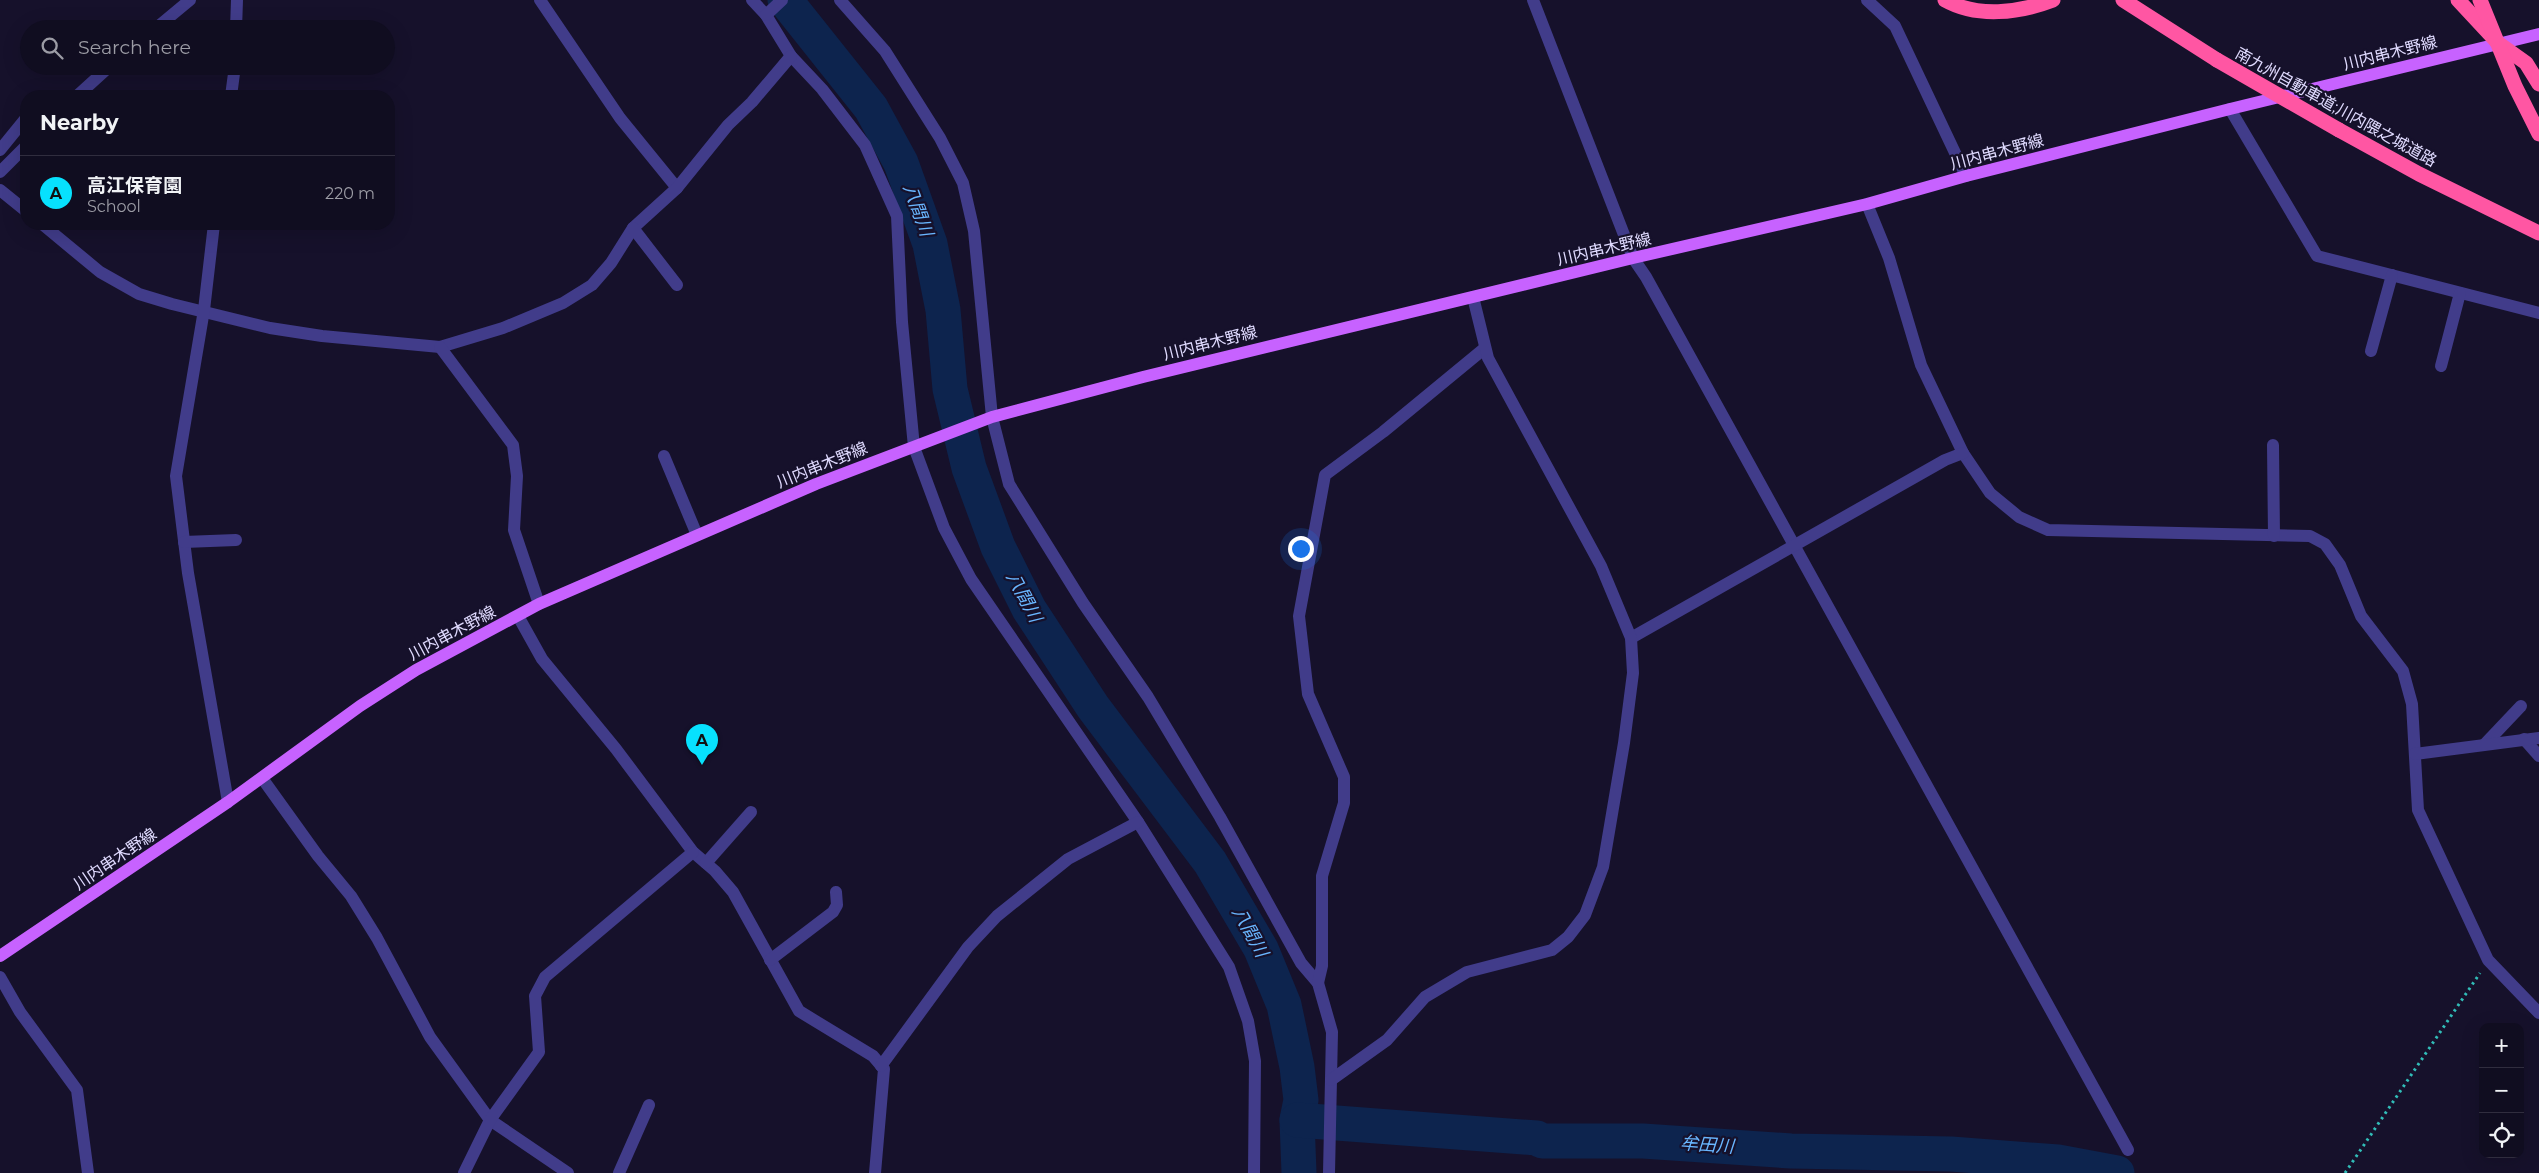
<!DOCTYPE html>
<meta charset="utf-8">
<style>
:root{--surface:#100d20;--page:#1e1b2d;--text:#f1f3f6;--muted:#9c9ca5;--line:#302d3e;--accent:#07e1fe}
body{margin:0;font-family:Montserrat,"Noto Sans JP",sans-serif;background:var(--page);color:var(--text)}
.controls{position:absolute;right:15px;bottom:15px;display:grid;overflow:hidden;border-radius:10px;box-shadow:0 5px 20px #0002}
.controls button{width:45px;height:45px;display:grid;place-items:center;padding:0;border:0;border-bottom:1px solid var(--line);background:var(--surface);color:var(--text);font:25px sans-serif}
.you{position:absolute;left:1300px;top:548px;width:18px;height:18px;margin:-12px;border:4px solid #fff;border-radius:50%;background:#1a73e8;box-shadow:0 0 0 8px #1a73e833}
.badge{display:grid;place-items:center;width:32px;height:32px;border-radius:50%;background:var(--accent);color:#111;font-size:16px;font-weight:700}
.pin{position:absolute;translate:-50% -41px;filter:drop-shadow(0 1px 2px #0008)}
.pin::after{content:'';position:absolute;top:26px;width:18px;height:15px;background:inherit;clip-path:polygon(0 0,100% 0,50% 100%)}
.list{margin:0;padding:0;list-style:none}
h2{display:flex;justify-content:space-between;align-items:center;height:65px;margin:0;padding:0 20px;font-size:21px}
h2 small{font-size:16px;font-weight:400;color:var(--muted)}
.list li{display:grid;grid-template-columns:32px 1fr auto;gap:15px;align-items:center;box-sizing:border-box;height:75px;padding:0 20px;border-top:1px solid var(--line)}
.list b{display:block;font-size:19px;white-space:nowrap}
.list p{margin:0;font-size:16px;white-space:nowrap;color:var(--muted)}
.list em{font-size:16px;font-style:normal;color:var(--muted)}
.icon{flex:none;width:28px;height:28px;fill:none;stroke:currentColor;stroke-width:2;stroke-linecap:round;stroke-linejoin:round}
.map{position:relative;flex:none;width:2539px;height:1173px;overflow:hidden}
.search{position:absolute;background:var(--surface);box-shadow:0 5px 20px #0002;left:20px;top:20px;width:375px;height:55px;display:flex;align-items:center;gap:12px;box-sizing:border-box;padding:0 18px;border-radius:28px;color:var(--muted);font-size:19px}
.panel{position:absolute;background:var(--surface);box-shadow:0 5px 20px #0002;left:20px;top:90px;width:375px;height:140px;border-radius:20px}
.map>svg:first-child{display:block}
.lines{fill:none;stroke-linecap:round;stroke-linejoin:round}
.river{stroke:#0d244e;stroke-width:35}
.path{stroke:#31bdb8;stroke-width:3;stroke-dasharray:2.5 4;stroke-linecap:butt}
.minor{stroke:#413c8a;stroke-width:12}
.primary{stroke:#c762ff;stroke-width:12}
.motorway{stroke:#ff56a3;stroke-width:15}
.motorway-bridge{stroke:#ff56a3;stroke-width:15}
.labels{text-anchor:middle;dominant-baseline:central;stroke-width:4.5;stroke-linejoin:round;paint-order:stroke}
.street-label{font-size:16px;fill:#e0dbff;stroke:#16112b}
.water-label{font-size:18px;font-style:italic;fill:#69b6ff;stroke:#16112b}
</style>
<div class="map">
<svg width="2539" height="1173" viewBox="0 0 2539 1173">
<rect width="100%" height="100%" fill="#16112b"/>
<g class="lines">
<g class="river">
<path d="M785,0L871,108L901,163L930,244L943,310L950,389L969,468L998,547L1029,609L1093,707L1210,862L1261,949L1284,1005L1297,1067L1301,1100L1297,1120L1299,1173"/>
<path d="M1297,1120L1537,1138L1542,1141H1643L1791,1151L1951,1154L2058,1162L2117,1173"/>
</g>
<path class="path" d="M2345,1173L2480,973"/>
<g class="minor">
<path d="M540,0L620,118L677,188"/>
<path d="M752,0L766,15L791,56L822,89L865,145L897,216L902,322L914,447L944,528L971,579L1138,822L1229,967L1248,1021L1255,1061L1254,1173"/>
<path d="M840,0L885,51L940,138L963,183L974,231L992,417L1009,484L1083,603L1148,697L1220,817L1301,963L1318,983L1332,1032L1329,1173"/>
<path d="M1533,0L1633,258L1646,277L2128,1150"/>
<path d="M1867,0L1895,26L1966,176"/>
<path d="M766,15L782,0"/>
<path d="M155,29L190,0"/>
<path d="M236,29L237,0"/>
<path d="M77,96L110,66"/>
<path d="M231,96L235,66"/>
<path d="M2230,109L2317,256L2539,313"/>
<path d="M0,150L26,118"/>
<path d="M0,172L26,146"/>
<path d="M0,190L26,211"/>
<path d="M1867,204L1889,258L1921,365L1963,453L1990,493L2019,517L2048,530L2310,536L2325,544L2340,565L2361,616L2403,671L2412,704L2418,810L2488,960L2539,1013"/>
<path d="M42,224L100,272L139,294L172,304L270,328L322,336L440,347L503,328L563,303L592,285L611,263L633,228L677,188L728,125L752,102L791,56"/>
<path d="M214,224L204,310L176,476L188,573L228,802"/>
<path d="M633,228L677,285"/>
<path d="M440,347L513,445L517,476L514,530L539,604"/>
<path d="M2371,351L2392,275"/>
<path d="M2441,366L2460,293"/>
<path d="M2273,445L2274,536"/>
<path d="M664,456L697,535"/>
<path d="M184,542L236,540"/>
<path d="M518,616L542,659L616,749L693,852L715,871L733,892L799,1011L873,1056L884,1069L875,1173"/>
<path d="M1631,638L1945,460L1963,453"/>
<path d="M2524,739L2539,756"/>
<path d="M2485,744L2521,706"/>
<path d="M2415,754L2539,738"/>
<path d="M262,778L318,856L351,896L377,938L430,1037L490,1120L568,1173"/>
<path d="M706,863L751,812"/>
<path d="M770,960L833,912L837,905L836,892"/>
<path d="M0,977L20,1012L77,1090L88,1173"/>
<path d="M1318,983L1322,966V876L1344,803V777L1308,694L1299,616L1325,475L1383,432L1485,348"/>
<path d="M881,1066L968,947L997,916L1068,859L1138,822"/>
<path d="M1331,1080L1387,1040L1425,997L1467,972L1552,950L1568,937L1585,915L1603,867L1624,743L1633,673L1631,638L1601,566L1488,358L1473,297"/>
<path d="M464,1173L490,1120L539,1052L535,996L545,977L693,852"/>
<path d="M619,1173L649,1105"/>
</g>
<path class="primary" d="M0,956L228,802L360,706L416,670L539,604L816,484L992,417L1143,377L1633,258L1867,204L1966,176L2230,109L2539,34"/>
<g class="motorway">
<path d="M1945,0C1977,18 2019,13 2053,0"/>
<path d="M2123,0L2217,60"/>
<path d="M2458,0L2498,43L2526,63L2539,84"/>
<path d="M2480,0L2515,86L2539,134"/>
<path d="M2339,130L2419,174L2539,233"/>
</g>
<path class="motorway-bridge" d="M2217,60L2339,130"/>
</g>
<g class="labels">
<g class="street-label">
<text transform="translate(2390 53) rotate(-14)">川内串木野線</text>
<text transform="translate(2336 107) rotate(29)">南九州自動車道;川内隈之城道路</text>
<text transform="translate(1997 152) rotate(-15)">川内串木野線</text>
<text transform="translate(1604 249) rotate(-13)">川内串木野線</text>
<text transform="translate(1210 343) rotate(-14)">川内串木野線</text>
<text transform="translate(822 465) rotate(-22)">川内串木野線</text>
<text transform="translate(452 633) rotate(-28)">川内串木野線</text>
<text transform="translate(115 859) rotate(-34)">川内串木野線</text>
</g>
<g class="water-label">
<text transform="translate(918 210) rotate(70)">八間川</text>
<text transform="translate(1024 597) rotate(62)">八間川</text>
<text transform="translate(1250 932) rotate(61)">八間川</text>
<text transform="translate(1707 1145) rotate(4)">牟田川</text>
</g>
</g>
</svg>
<div class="controls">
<button>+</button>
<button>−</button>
<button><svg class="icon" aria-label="locate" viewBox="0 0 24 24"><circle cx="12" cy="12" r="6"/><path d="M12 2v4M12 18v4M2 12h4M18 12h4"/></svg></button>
</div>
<div class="you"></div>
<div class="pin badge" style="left:702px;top:765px">A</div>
<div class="search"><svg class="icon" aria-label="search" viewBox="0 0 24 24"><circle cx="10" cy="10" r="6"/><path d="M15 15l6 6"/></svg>Search here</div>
<section class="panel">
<h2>Nearby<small></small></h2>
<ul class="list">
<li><span class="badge">A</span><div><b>高江保育園</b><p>School</p></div><em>220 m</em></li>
</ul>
</section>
</div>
